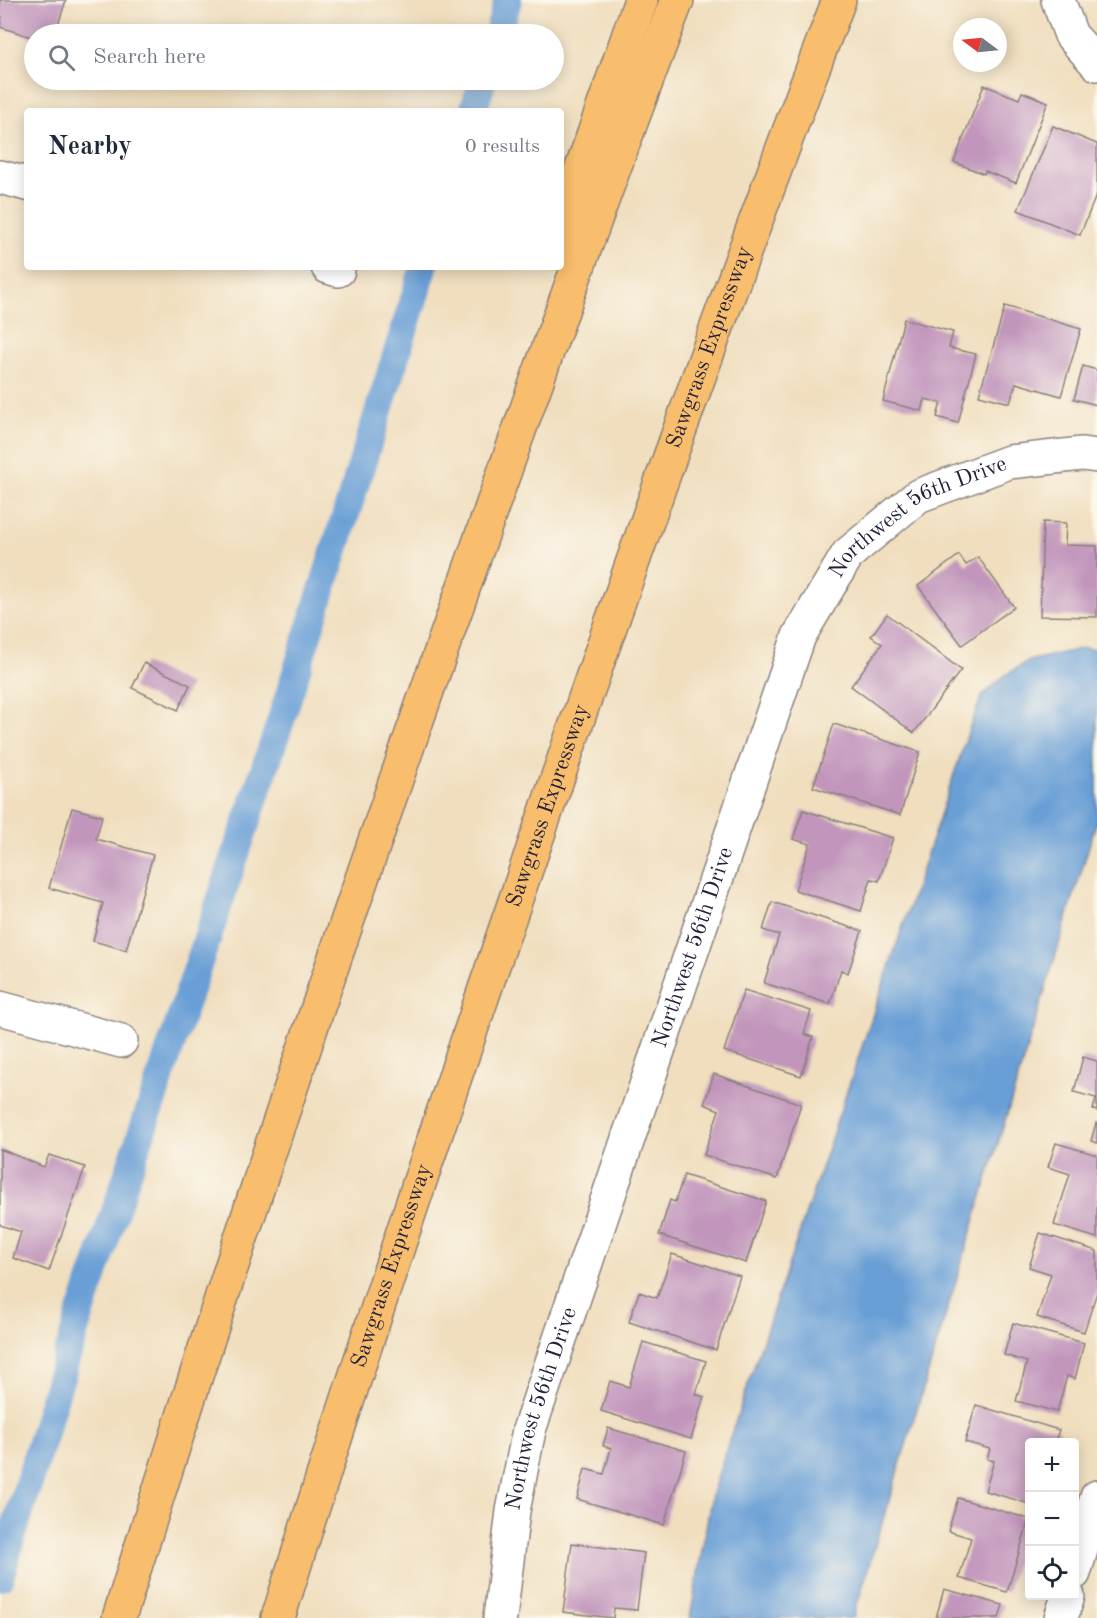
<!DOCTYPE html>
<meta charset="utf-8">
<style>
:root{--surface:#fff;--page:#f6f6f7;--text:#1f2937;--muted:#747a83;--line:#e0e1e3}
body{margin:0;font-family:"Old Standard TT",serif;background:var(--page);color:var(--text)}
.controls{position:absolute;right:18px;bottom:18px;display:grid;overflow:hidden;border-radius:6px;box-shadow:0 3px 15px #0003}
.controls button{width:54px;height:54px;display:grid;place-items:center;padding:0;border:0;border-bottom:2px solid var(--line);background:var(--surface);color:var(--text);font:30px sans-serif}
.compass{position:absolute;left:953px;top:18px;width:54px;height:54px;border-radius:50%;background:var(--surface);box-shadow:0 3px 15px #0003;rotate:286deg}
.list{margin:0;padding:0;list-style:none}
h2{display:flex;justify-content:space-between;align-items:center;height:78px;margin:0;padding:0 24px;font-size:26px}
h2 small{font-size:20px;font-weight:400;color:var(--muted)}
.icon{flex:none;width:33px;height:33px;fill:none;stroke:currentColor;stroke-width:2;stroke-linecap:round;stroke-linejoin:round}
.map{position:relative;flex:none;width:1097px;height:1618px;overflow:hidden}
.search{position:absolute;background:var(--surface);box-shadow:0 3px 15px #0003;left:24px;top:24px;width:540px;height:66px;display:flex;align-items:center;gap:15px;box-sizing:border-box;padding:0 21px;border-radius:33px;color:var(--muted);font-size:22px}
.panel{position:absolute;background:var(--surface);box-shadow:0 3px 15px #0003;left:24px;top:108px;width:540px;height:162px;border-radius:6px}
.map>svg:first-child{display:block}
.water{fill:#699fd6;stroke:#466088;stroke-width:1.5}
.lines{fill:none;stroke-linecap:round;stroke-linejoin:round}
.canal{stroke:#699fd6;stroke-width:28}
.building{fill:#c195bc}
.minor-casing{stroke:#89807c;stroke-width:36}
.highway-casing{stroke:#89807c;stroke-width:36}
.minor{stroke:#fff;stroke-width:33}
.highway{stroke:#f9be6d;stroke-width:33}
.labels{text-anchor:middle;dominant-baseline:central;stroke-width:5;stroke-linejoin:round;paint-order:stroke}
.street-label{font-size:22px;fill:#22223b;stroke:#fbf7ec}
</style>
<div class="map">
<svg width="1097" height="1618" viewBox="0 0 1097 1618">
<rect width="100%" height="100%" fill="#fbf7ec"/>
<filter id="ink" filterUnits="userSpaceOnUse"><feTurbulence type="fractalNoise" baseFrequency=".0167" numOctaves="2"/><feDisplacementMap in="SourceGraphic" scale="12" xChannelSelector="R" yChannelSelector="G"/><feConvolveMatrix kernelMatrix="1 2 1 2 8 2 1 2 1" color-interpolation-filters="sRGB"/></filter>
<filter id="wash" filterUnits="userSpaceOnUse"><feTurbulence type="fractalNoise" baseFrequency=".008" numOctaves="4" result="noise"/><feDisplacementMap in="SourceGraphic" scale="24" xChannelSelector="R" yChannelSelector="G"/><feGaussianBlur stdDeviation="1.35" result="paint"/><feColorMatrix in="noise" values="0 0 0 0 0 0 0 0 0 0 0 0 0 0 0 0 0 1.4 0 .05"/><feComposite in="paint" operator="in"/></filter>
<g filter="url(#wash)">
<rect width="100%" height="100%" fill="#f0debe"/>
<path class="water" d="M1084,648L1097,650V820L853,1618H690L712,1494L729,1441L971,724L982,696L1004,676L1028,661Z"/>
<g class="lines">
<g class="canal">
<path d="M498,34L508,0"/>
<path d="M473,111L483,80"/>
<path d="M0,1577L76,1327L280,723L424,267"/>
</g>
</g>
<g id="blocks">
<g class="building">
<path d="M0,0H66L55,34H34V38L0,27L2,17L0,16Z"/>
<path d="M984,85L1019,99L1022,92L1048,102L1016,183L985,171L984,174L954,162Z"/>
<path d="M1053,126L1097,144V193L1080,235L1018,210Z"/>
<path d="M1005,306L1081,329L1061,396L1016,383L1010,403L979,395Z"/>
<path d="M904,319L953,332L949,348L976,354L958,423L937,417L941,403L925,399L922,411L883,401Z"/>
<path d="M1083,366L1097,370V405L1074,399Z"/>
<path d="M1043,522L1066,523L1065,545L1097,546V617L1040,616Z"/>
<path d="M959,555L966,565L978,557L1014,607L962,645L918,586Z"/>
<path d="M887,614L961,670L914,733L851,686L882,644L871,636Z"/>
<path d="M144,663L190,685L178,710L132,688Z"/>
<path d="M834,724L920,752L900,815L813,787Z"/>
<path d="M72,808L102,816L96,839L153,855L126,950L93,941L103,903L49,888Z"/>
<path d="M803,810L893,838L879,881L871,879L861,911L795,890L810,844L793,839Z"/>
<path d="M772,902L862,931L848,973L841,970L830,1004L764,983L779,935L763,930Z"/>
<path d="M744,990L811,1011L804,1034L813,1037L801,1076L724,1051Z"/>
<path d="M1083,1057L1097,1061V1111L1093,1110L1096,1098L1074,1092Z"/>
<path d="M714,1074L801,1104L777,1179L704,1155L719,1110L704,1104Z"/>
<path d="M1096,1123H1097V1143L1091,1141Z"/>
<path d="M1056,1143L1097,1155V1238L1054,1225L1070,1174L1048,1167Z"/>
<path d="M0,1149L44,1167L49,1155L85,1167L49,1271L13,1258L21,1232L0,1225Z"/>
<path d="M684,1175L766,1201L746,1263L659,1235L670,1200L675,1202Z"/>
<path d="M1040,1233L1097,1251V1292L1084,1332L1037,1317L1051,1274L1029,1267Z"/>
<path d="M672,1254L740,1276L716,1350L629,1322L639,1292L657,1298Z"/>
<path d="M1013,1323L1084,1343L1075,1379L1067,1376L1057,1412L1016,1401L1027,1362L1004,1355Z"/>
<path d="M643,1342L706,1361L696,1394L704,1397L691,1439L601,1411L610,1381L629,1387Z"/>
<path d="M976,1405L1059,1430L1055,1442H1030V1504L985,1491L994,1461L987,1459L990,1449L965,1442Z"/>
<path d="M608,1428L686,1451L664,1525L577,1499L585,1469L604,1474L611,1448L603,1446Z"/>
<path d="M958,1498L1029,1519L1007,1592L959,1578L971,1538L948,1531Z"/>
<path d="M572,1543L644,1553L637,1610L614,1608L613,1618L563,1612Z"/>
<path d="M944,1589L1003,1605L999,1618H936Z"/>
</g>
</g>
</g>
<g filter="url(#ink)">
<use href="#blocks" fill-opacity="0" stroke="#89807c" stroke-width="1.5"/>
<g class="lines">
<defs>
<g id="minor">
<path d="M1058,0L1071,35L1097,64"/>
<path d="M0,177L27,184"/>
<path d="M328,267L338,270"/>
<path d="M0,1008L121,1041"/>
<path d="M1074,1573L1097,1497"/>
<path id="s1" d="M500,1618L513,1511L529,1430L799,636L848,554L918,496L1009,462L1082,454L1097,456"/>
<path d="M1061,1618L1068,1596"/>
</g>
<g id="highway">
<path d="M561,246L578,179L641,0"/>
<path d="M119,1618C225,1279 338,942 457,606C528,404 600,201 677,0"/>
<path id="s2" d="M278,1618C361,1352 450,1089 541,826C636,549 734,273 839,0"/>
</g>
</defs>
<use href="#minor" class="minor-casing"/>
<use href="#highway" class="highway-casing"/>
<use href="#minor" class="minor"/>
<use href="#highway" class="highway"/>
</g>
</g>
<g class="labels">
<g class="street-label">
<text stroke="none"><textPath href="#s2" startOffset="1342">Sawgrass Expressway</textPath></text>
<text stroke="none"><textPath href="#s1" startOffset="1204">Northwest 56th Drive</textPath></text>
<text stroke="none"><textPath href="#s2" startOffset="856">Sawgrass Expressway</textPath></text>
<text stroke="none"><textPath href="#s1" startOffset="700">Northwest 56th Drive</textPath></text>
<text stroke="none"><textPath href="#s2" startOffset="370">Sawgrass Expressway</textPath></text>
<text stroke="none"><textPath href="#s1" startOffset="214">Northwest 56th Drive</textPath></text>
</g>
</g>
</svg>
<div class="controls">
<button>+</button>
<button>−</button>
<button><svg class="icon" aria-label="locate" viewBox="0 0 24 24"><circle cx="12" cy="12" r="6"/><path d="M12 2v4M12 18v4M2 12h4M18 12h4"/></svg></button>
</div>
<svg class="compass" viewBox="-18 -18 36 36"><path d="M0-13l5 13h-10z" fill="#e53935"/><path d="M0 13l5-13h-10z" fill="#747a83"/></svg>
<div class="search"><svg class="icon" aria-label="search" viewBox="0 0 24 24"><circle cx="10" cy="10" r="6"/><path d="M15 15l6 6"/></svg>Search here</div>
<section class="panel">
<h2>Nearby<small>0 results</small></h2>
<ul class="list">
</ul>
</section>
</div>
